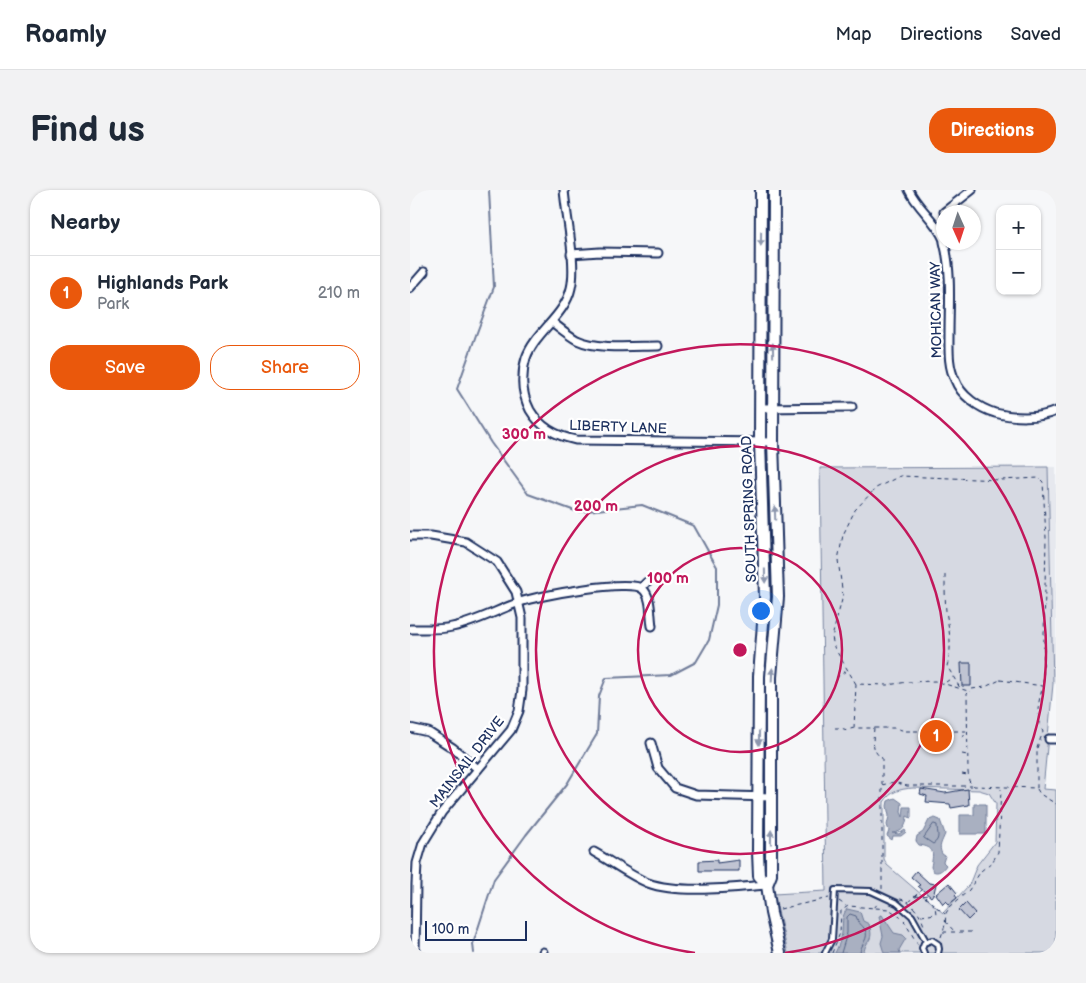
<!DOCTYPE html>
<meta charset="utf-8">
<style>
:root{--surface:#fff;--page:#f2f2f3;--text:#1f2937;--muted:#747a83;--line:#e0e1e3;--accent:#ea580c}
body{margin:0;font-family:"Balsamiq Sans",sans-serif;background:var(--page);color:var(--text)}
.controls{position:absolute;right:15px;top:15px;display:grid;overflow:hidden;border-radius:10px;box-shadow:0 1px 4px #0004}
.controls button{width:45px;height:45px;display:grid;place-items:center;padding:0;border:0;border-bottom:1px solid var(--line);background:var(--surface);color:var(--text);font:25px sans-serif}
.compass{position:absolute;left:526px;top:15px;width:45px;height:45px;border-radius:50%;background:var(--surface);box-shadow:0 1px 4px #0004;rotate:177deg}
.scale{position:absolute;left:15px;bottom:12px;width:102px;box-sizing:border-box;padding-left:5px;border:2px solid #1b2f5e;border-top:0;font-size:14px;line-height:18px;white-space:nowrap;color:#1b2f5e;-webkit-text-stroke:4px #fff;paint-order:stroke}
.you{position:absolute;left:350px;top:420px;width:18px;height:18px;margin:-12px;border:4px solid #fff;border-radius:50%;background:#1a73e8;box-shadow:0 0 0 8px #1a73e833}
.badge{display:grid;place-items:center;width:32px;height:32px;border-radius:50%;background:var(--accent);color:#fff;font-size:16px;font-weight:700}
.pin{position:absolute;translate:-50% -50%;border:2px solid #fff;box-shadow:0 1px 5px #0006}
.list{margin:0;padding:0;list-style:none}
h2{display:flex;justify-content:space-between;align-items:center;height:65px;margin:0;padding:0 20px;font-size:21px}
h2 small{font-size:16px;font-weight:400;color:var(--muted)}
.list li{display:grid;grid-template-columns:32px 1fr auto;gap:15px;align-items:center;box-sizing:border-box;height:75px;padding:0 20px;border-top:1px solid var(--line)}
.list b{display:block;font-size:19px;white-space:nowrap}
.list p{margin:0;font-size:16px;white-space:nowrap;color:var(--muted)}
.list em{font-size:16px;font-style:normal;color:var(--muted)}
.actions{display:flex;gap:10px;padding:15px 20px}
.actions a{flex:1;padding:11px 0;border:1px solid var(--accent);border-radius:20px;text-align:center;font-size:18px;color:var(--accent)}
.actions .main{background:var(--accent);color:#fff}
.map{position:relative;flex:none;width:646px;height:763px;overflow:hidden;border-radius:20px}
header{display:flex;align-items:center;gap:30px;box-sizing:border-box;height:70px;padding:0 25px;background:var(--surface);border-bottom:1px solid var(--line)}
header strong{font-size:24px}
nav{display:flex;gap:28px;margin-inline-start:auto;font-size:18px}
.intro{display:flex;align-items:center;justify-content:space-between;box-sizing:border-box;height:120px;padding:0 30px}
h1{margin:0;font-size:35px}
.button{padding:12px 22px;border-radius:20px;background:var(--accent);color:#fff;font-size:18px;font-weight:700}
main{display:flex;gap:30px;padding:0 30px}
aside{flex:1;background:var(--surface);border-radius:20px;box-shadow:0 1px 4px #0004}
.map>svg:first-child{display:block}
.built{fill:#e6e8ee}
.green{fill:#d6d9e2;stroke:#7884a0;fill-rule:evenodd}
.water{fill:#a9b0c1;stroke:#707c99}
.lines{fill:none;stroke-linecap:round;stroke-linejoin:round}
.shore{stroke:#546386;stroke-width:1}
.stream{stroke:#707c99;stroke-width:2}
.building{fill:#c0c4d3;stroke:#1b2f5e}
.service-casing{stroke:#1b2f5e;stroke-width:8}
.minor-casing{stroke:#1b2f5e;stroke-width:11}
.secondary-casing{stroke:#1b2f5e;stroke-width:14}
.path{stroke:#1b2f5e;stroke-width:1;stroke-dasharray:4 4;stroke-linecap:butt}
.service{stroke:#fff;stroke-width:4}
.minor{stroke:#fff;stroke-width:7}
.secondary{stroke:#fff;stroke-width:10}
.oneway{fill:#8d97ae}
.ring{fill:none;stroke:#c2185b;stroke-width:2.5}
.labels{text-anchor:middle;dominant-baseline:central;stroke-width:4.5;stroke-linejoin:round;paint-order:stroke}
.street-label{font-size:14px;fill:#1b2f5e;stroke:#fff}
.centre{fill:#c2185b;stroke:#fff;stroke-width:2.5}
.ring-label{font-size:15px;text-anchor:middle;font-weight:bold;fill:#c2185b;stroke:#fff;stroke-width:4.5;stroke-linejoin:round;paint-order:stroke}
</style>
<header>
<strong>Roamly</strong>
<nav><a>Map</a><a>Directions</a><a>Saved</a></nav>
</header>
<div class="intro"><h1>Find us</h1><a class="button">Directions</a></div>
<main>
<aside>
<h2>Nearby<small></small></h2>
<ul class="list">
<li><span class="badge">1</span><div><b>Highlands Park</b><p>Park</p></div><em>210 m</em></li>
</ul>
<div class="actions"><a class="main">Save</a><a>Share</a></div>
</aside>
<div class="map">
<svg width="646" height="763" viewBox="0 0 646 763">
<rect width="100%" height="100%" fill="#f6f7f9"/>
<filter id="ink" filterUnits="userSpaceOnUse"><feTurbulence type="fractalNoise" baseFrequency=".02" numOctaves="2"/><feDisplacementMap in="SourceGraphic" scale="10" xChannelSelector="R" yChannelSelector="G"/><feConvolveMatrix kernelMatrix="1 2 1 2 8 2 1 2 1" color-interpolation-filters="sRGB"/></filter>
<g filter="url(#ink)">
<path class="built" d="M638,277H646V494H643Z"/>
<path class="green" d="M638,277L643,494L633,599L646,600V763H378L364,704L416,701L410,278ZM503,598L569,600L579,603L586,614L585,652L567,675L559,695L533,723L477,675L474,669V612C481,601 490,599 503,598Z"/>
<g class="water">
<path d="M485,608L492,613L491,622L493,627L494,617H501V628L497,626C496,637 493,642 482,643L489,644L495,640L496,642L491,646H483L482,650L477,646L479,641L477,635L479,626L477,616L478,611Z"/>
<path d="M564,614H576V644H550V625H564Z"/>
<path d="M525,628L530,630L535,644C532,652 528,656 532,664L535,666L533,672L536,675C533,680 528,684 523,681L521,677C523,664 526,657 509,655L506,651L507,646L513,642L519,630Z"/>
<path d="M437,719L450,722L453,731L459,734C465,753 455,749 454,763H425C428,757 431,750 432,743C433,733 431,727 437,719Z"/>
<path d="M472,725L484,743L493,745L496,748L489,760L490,763H474L471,753L473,746L469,726Z"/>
</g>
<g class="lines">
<g class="shore">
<path d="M524,634L527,635C527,643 531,649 523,654L514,648Z"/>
<path d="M431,763L437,743V727L440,724L446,726C449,735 452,734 455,740C460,748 450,755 450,763"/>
</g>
<path class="stream" d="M64,763L63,754L84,689L116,645L157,594L187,544L189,506L196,488L261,485L286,472L299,450L307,415V377L284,336L232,315L168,322L118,304L81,253L47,199L66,145L84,97L79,0"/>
</g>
<g class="building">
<path d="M551,473H561V496H552Z"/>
<path d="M511,599L535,603L558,599L559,615L541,618L540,614L516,612L517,606L510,604Z"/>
<path d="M307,670V673L329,670V681H289V671Z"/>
<path d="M506,681L519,693L526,694L524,703L521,707L508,696L510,695L501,687Z"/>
<path d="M539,693L547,703L545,705L547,708L539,714L536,711L533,714L526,704Z"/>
<path d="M556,713L565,723L558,730L549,720Z"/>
</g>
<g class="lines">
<defs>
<g id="service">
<path d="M415,763L422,749L425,700L461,701L487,713L502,726L516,751"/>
<path d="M514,763L512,758L514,753L522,750L528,754L529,759L528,763"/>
</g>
<g id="minor">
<path d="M154,0C156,26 167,74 161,98C155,126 125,142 116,168C114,174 113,180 113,187C112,197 115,210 120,220C130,237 146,246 166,250L363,252"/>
<path d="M499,0C508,19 526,30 534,50"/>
<path d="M534,22L562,0"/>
<path d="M534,52C542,82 539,115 539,145C539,160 538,176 545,190C551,206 569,218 585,223C604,228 628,229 646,221"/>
<path d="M161,64L190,62L248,63"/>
<path d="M0,98L14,82"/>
<path d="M142,132C150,138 158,145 167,150C188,160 225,156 248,156"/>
<path d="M351,218L442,217"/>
<path d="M0,346H21L56,352L87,372L106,402L112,428V500L109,521L101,540L32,622L13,653L7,673L6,694L5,763"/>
<path d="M231,398L237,392"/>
<path d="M0,439C13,439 29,440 42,437C66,432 87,420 110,412C127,406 221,388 233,399C242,408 240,424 242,436"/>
<path d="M0,538L18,542L43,558L68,579"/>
<path d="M639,549H646"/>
<path d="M241,553L248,578L265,598L286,605L361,607"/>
<path d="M184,662C202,672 219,685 238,693C267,704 325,698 357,695"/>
<path d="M133,763V762"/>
</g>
<g id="secondary">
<path d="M351,0L350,252L355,407L349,486L348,662L349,686L357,695L361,723L370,763"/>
<path d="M357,695L361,685V487L368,407L363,252L364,0"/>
</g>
</defs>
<use href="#service" class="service-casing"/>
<use href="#minor" class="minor-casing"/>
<use href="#secondary" class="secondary-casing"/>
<g class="path">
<path d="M535,385C535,396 535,409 536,421C539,440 543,457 537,476L550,498"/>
<path d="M426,488L436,481"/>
<path d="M590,490L633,496C628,514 625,523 633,542L627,558V598L564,596L559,591L558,582L557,504L562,499L575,497Z"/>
<path d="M536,492L543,487"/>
<path d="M446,494L424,457L422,447L433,406L428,370L433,345L445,320L466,298L490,286L591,290L629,288L633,292L636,348L633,496"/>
<path d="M425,538H431L437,540L444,538H484L496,541H557"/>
<path d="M444,538L446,494L477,495L498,492L525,491L558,501"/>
<path d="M464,538C463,550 461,561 472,568V699"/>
<path d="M552,548L557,542"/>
<path d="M552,564L557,565"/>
<path d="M552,584L557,585"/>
<path d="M472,595L484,592L497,596H562"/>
<path d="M627,599L630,604L646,614"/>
<path d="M505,707L518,705"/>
<path d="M515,707L535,724"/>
<path d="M490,709C500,710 512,726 514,736"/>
<path d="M429,711L436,716"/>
<path d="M498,712L512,700"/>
<path d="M464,718L469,712"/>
<path d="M370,719L419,708"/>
<path d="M511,726L526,724L525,716"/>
<path d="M535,731L544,741"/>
<path d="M533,742H564"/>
<path d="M531,747L535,735L536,723L540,717L559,700L571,681L583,671L588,662L591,599"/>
<path d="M422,763L430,743L431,721L438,716L479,719L493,729L508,755"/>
</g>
<use href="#service" class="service"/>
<use href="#minor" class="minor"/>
<use href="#secondary" class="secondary"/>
</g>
<defs><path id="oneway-solid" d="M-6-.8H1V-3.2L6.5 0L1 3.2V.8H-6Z" transform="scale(1.25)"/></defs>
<g class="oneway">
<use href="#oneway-solid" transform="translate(351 49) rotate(91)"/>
<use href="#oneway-solid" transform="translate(363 160) rotate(-91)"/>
<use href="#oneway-solid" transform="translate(365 323) rotate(-92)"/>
<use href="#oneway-solid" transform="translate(355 386) rotate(89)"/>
<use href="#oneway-solid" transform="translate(362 485) rotate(-87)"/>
<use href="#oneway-solid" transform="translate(349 548) rotate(90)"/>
<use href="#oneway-solid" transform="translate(361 647) rotate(-89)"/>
</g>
</g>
<g class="ring">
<circle cx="330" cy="460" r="102"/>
<circle cx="330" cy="460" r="204"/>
<path d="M285 763A306 306 0 1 1 375 763"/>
</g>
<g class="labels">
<g class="street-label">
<text transform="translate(526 120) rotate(-91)">MOHICAN WAY</text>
<text transform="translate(208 237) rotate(2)">LIBERTY LANE</text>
<text transform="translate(339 319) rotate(-92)">SOUTH SPRING ROAD</text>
<text transform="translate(57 572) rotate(-52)">MAINSAIL DRIVE</text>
</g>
</g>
<circle cx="330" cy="460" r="8" class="centre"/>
<g class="ring-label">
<text x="114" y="249">300 m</text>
<text x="186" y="321">200 m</text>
<text x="258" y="393">100 m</text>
</g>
</svg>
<div class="controls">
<button>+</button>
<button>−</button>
</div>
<svg class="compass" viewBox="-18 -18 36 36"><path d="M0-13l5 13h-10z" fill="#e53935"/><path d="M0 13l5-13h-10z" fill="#747a83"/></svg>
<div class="scale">100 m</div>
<div class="you"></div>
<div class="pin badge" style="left:526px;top:546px">1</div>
</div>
</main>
